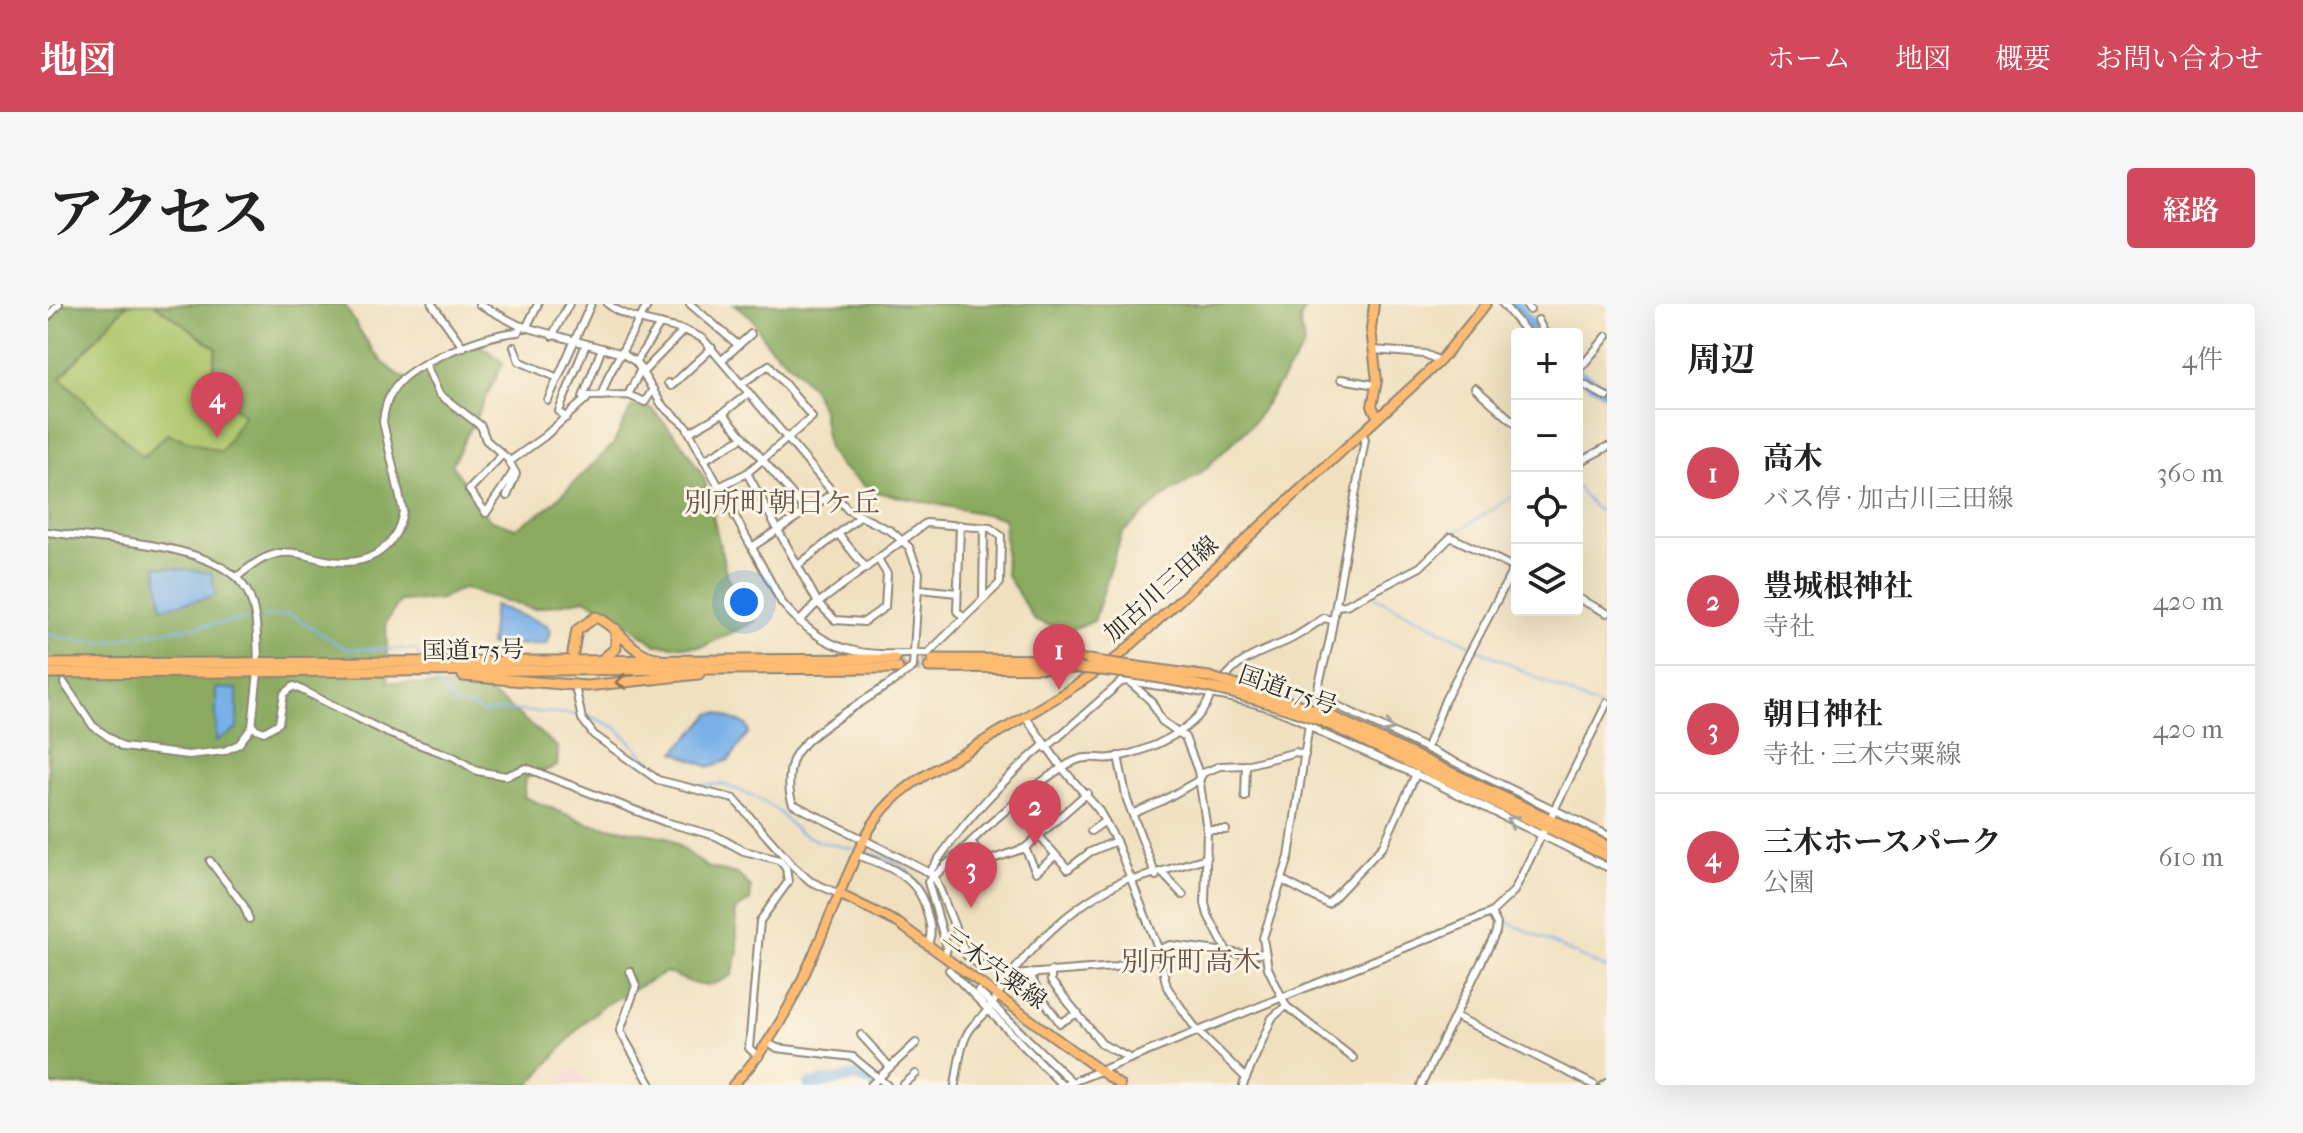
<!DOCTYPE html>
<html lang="ja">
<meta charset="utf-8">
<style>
:root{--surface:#fff;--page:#f6f6f6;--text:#222;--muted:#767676;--line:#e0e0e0;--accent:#d1495b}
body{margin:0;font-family:"IM FELL French Canon","Noto Serif JP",serif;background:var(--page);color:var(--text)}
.controls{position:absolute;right:24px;top:24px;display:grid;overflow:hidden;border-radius:8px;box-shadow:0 8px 32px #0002}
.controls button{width:72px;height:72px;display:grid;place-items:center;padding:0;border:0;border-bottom:2px solid var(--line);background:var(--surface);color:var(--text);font:40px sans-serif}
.you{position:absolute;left:696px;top:298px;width:28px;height:28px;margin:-20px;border:6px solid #fff;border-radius:50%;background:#1a73e8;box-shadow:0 0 0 12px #1a73e833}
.badge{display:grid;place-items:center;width:52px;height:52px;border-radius:50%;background:var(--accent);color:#fff;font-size:26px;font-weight:700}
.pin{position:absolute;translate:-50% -66px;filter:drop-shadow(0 2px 4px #0008)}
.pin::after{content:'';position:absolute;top:42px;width:28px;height:24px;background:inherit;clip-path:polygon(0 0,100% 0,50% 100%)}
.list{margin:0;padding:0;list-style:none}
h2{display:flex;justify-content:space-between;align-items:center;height:104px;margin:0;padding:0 32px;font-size:34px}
h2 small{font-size:26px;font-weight:400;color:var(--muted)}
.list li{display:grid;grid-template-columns:52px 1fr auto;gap:24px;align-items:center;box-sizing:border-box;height:128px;padding:0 32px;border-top:2px solid var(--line)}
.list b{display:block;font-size:30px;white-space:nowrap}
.list p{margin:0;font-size:26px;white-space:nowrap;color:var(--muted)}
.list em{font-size:26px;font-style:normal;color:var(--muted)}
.icon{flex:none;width:44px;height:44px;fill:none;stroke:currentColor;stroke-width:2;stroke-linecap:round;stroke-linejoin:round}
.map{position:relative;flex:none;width:1559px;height:781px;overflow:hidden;border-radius:8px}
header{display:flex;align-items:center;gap:48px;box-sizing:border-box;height:112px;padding:0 40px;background:var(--accent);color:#fff}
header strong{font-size:38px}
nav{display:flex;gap:44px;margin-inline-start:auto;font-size:28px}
.intro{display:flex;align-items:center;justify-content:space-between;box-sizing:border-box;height:192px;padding:0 48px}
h1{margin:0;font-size:56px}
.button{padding:20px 36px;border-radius:8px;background:var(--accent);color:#fff;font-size:28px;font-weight:700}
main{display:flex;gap:48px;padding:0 48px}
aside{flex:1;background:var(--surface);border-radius:8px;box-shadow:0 8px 32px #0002}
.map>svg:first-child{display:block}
.built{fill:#f7d0d0}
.green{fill:#acc56a;stroke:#6c784a;stroke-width:2}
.forest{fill:#89aa5e;stroke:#5a6a44;stroke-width:2}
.water{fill:#79b0e8;stroke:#526e8a;stroke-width:2}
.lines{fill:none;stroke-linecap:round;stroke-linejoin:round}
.stream{stroke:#79b0e8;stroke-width:2}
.river{stroke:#79b0e8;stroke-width:11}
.minor-tunnel{stroke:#c9bca2;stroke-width:6;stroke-dasharray:6 3;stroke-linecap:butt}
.highway-tunnel{stroke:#c9bca2;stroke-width:9;stroke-dasharray:9 4.5;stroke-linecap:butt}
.minor-casing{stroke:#8e8676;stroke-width:10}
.major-casing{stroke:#8e8676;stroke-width:12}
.highway-casing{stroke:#8e8676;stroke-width:13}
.minor{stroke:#fff;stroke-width:6}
.major{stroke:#ffbb71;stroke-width:8}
.highway{stroke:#ffbb71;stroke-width:9}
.highway-bridge-casing{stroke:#8e8676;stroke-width:13;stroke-linecap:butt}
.highway-bridge{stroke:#ffbb71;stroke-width:9}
.oneway{stroke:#95734e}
.oneway2{stroke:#a0a0a0}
.labels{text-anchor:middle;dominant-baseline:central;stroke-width:6;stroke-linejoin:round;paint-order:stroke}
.street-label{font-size:24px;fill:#2b2b2b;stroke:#fcf5e5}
.quarter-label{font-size:28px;fill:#67544b;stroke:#fcf5e5}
</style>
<header>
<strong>地図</strong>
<nav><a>ホーム</a><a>地図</a><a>概要</a><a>お問い合わせ</a></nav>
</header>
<div class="intro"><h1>アクセス</h1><a class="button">経路</a></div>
<main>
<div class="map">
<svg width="1559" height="781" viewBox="0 0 1559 781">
<rect width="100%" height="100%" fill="#fcf5e5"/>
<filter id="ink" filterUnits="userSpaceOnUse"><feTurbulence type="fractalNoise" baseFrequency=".0125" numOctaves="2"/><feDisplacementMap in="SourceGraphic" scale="16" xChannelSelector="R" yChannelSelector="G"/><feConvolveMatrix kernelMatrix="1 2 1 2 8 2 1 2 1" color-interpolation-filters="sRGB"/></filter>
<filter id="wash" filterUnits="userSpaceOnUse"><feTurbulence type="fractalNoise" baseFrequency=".006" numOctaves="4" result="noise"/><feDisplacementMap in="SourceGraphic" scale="32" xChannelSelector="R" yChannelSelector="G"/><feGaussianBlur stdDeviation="1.8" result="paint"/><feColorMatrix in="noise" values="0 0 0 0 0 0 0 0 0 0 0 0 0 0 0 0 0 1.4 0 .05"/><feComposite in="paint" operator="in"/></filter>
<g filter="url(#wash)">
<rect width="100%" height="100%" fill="#f0e0c0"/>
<path class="built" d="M526,764L542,781H510Z"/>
<path class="green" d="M11,0H295L334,61L354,75L0,228Z"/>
<g class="forest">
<path d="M0,0H79L13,74L95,153L119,130L173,148L196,111L163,85L168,44L106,0H296C313,27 329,63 359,75L431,40L455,59L404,161L441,215L468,224L500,204L565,141L584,102L603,104L634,139L656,174L679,272L708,317L654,343L608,341L563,308L537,295L485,305L415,284L390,296L352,297L338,318L340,378L429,384L454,397L510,444L509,462L478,474L476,493L542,520L619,533L659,563L689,570L703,583L702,597L687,606L690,648L684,671C656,689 647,680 618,668L555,702L534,720L482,781H0Z"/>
<path d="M686,0H1260L1252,15L1256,42L1205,119L1153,169L1115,193L1074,229L1046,317L1020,327L987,317L958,270L956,214L823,187L791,161L780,145L774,106L766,86L750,67L720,41L704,14Z"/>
</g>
<g class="water">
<path d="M108,262L163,269L168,292L114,304Z"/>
<path d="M446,301L499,321L502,328L498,340L442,341Z"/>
<path d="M168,384L189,385V425L168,437Z"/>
<path d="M671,409L699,421L701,428L681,456L661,463L627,448C638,434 651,425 662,410Z"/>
</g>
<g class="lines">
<g class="stream">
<path d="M1529,183L1549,206H1559"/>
<path d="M1405,230L1469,190"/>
<path d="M1385,248L1396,235"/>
<path d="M1327,293L1423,341"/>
<path d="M215,313L242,310L298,345H367L372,353"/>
<path d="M0,330C26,338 57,342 83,332L201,315"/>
<path d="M1428,344L1552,404"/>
<path d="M383,372L408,402L420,401L435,409L455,406L540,411L569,424L613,469L651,481L674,480L705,492L729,506L750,528L772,538L806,545"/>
<path d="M812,547C873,560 874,581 890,633"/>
<path d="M1458,617L1559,665"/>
<path d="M953,715L1016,778"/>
</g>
<g class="river">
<path d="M1466,0L1490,30"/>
<path d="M1529,69L1559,87"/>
<path d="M761,781L809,772L833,781"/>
</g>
</g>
</g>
<g filter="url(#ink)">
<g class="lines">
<path class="minor-tunnel" d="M0,351L16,379"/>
<g class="highway-tunnel">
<path d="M847,355H885"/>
<path d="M850,364L881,363"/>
</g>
<defs>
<g id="minor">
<path d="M384,0L415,43"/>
<path d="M431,0L470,21L575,50L588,58L614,101L638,122L734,299C778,351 814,353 880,349L952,279L953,232L942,224L878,219L766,302L751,318"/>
<path d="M560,0C587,22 625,17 655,35L800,206L843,227L861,243L871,269L865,363C836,387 769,421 750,447C740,460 739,486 745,500L886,571L918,651L930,660L965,671L1067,663L1122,641L1203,651L1216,649"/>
<path d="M642,0L690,41"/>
<path d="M1455,0L1480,30"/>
<path d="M1477,0L1482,6"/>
<path d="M0,13L11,0"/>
<path d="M1490,16L1497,30"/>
<path d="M478,24L490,0"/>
<path d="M504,32L521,0"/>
<path d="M466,43L471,57L510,74"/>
<path d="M1325,46L1377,50L1392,57"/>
<path d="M674,56L703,30"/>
<path d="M588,58L612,20"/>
<path d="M378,61L391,90L433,122L438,136L460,155L468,170L459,192"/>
<path d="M595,68L636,26"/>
<path d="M1529,68L1559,32"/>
<path d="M1293,75L1328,81"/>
<path d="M1529,77L1559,93"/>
<path d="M620,79L623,82L664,44"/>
<path d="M1427,84L1469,121"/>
<path d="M580,91L593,65"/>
<path d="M553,92L561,71L600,0"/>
<path d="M500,96L543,0"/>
<path d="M538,96L535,93L554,44"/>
<path d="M675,109L759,208"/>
<path d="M518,114L511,107L538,40"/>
<path d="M642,128L675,109L701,89"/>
<path d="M454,151L421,186L438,209L466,167"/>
<path d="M656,156L696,133"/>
<path d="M461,158L497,132L541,92L580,91L597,98L605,85"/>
<path d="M1529,159L1559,143"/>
<path d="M699,169L770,299L787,316L816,318L837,303L839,270L830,255"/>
<path d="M671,183L699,169L764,113L721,61L693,80"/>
<path d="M912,221L909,307L916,314"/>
<path d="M0,228C52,236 173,238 199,287C210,308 209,335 210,359"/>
<path d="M791,231L818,264"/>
<path d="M704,243L785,189"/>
<path d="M749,262L813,212"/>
<path d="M190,272C203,262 216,251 234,249C248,247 263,253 277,256C317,264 348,248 355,207L335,118C336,105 339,94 347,83C366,57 439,30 470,28L474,23"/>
<path d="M872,285L909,289"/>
<path d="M1529,294L1559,309"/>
<path d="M935,295L936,224"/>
<path d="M1288,302L1298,301L1372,263L1403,233L1469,265"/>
<path d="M16,379L45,422L75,443L140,451L176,447L191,440L204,423L210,368"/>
<path d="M1083,379L1103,397L1114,417L1137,433L1150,467L1159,526L1157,599L1160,611L1180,649"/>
<path d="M1173,379C1190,355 1211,349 1237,338C1251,332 1263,322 1276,314L1284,316"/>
<path d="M527,382L534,415L546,431L610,476L686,495L745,562L762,577L791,590"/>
<path d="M1269,392L1559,531"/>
<path d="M977,412L1015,465L1050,505L1068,537L1110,644L1119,683L1148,725L1197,773"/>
<path d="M204,423L216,428L231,419L236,390L246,382L342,430L406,453L429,467L458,472L478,464L617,518L668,532L696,547L731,556L738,564L740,578L712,617L701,744L711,753"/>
<path d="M1379,443L1397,396L1469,258"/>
<path d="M998,444L1073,378L1081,377C1137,387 1228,394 1273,429L1385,478L1559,563"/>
<path d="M1070,452L1079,496L1108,572"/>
<path d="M1197,493L1198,461"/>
<path d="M1086,509L1114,497L1151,476L1155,469L1172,462L1198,461L1248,448L1257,451"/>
<path d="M1159,526H1178"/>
<path d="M1043,527L1057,517"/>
<path d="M991,532L1020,565L1042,548L1068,537"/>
<path d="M923,538C941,519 1005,465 1029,456C1042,451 1053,456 1064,454C1099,448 1152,426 1163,390"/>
<path d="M977,544L988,568L1007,552"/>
<path d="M809,551C841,562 871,572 879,609C882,621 885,628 880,640"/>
<path d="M162,557L196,602L201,615"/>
<path d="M881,569C914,519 950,480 996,441"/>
<path d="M1115,570L1135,591"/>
<path d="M1085,576L1158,554"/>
<path d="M1234,576L1280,600L1335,542L1368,470"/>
<path d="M897,651L899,644L880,578L923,538L936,558L977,544L1039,489"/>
<path d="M901,666L1014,781"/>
<path d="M582,667L588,682L572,727L603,781"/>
<path d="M1003,667V677L1054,740L1079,753"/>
<path d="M982,669C989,691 1000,701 1012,719L1030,709"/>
<path d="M930,687L1024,778"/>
<path d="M1407,712L1546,781"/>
<path d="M813,731L841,762"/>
<path d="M720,739L729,744L805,753L839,781"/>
<path d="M1305,754L1238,702L1220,664L1215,634L1241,553L1261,420L1282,335L1317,135L1313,129"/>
<path d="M823,781L868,739"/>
<path d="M855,781L868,770"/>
<path d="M907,781C910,765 912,741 921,727C927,717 939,710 945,699C975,645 1026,599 1083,573"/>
<path d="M1017,781L1443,609L1466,587L1559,399"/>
<path d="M1195,781L1224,714L1238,702"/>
<path d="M1373,781L1448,628L1449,620L1443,609"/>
<path d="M1556,781L1559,779"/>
</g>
<g id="major">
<path d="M1326,0L1323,25L1329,77L1324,102L1330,114"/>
<path d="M791,590L850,619L1072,781"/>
<path d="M685,781C740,725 765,649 796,579C806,557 815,533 829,514C851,482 889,465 921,446C972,415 1023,387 1071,352L1392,57L1438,0"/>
</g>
<g id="highway">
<path d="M525,349L529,326L548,313C571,322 583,351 609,354"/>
<path d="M555,355L568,344V325"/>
<path d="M885,355L1041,356"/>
<path d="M0,360L847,355"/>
<path d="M881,363L1031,364"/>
<path d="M0,369L850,364"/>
<path d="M415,372L539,382L651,370"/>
<path d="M1274,408L1559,542"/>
<path d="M1272,416L1559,552"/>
</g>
</defs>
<use href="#minor" class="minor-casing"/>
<use href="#major" class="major-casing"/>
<use href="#highway" class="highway-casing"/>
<use href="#minor" class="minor"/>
<use href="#major" class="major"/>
<use href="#highway" class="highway"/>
<defs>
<g id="highway-bridge">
<path d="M1041,356L1161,373L1274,408"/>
<path d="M1031,364C1115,371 1193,387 1272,416"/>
</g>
</defs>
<use href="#highway-bridge" class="highway-bridge-casing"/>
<use href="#highway-bridge" class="highway-bridge"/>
</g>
<defs><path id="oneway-chevron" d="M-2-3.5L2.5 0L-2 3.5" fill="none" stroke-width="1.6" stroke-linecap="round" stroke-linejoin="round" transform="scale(2)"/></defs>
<use class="oneway" href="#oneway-chevron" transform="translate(573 378) rotate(173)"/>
<g class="oneway2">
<use href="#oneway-chevron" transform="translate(1340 424) rotate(25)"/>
<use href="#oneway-chevron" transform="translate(1464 517) rotate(-154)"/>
</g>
</g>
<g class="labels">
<g class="street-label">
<text transform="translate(1113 285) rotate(-42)">加古川三田線</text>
<text transform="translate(425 346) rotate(-1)">国道175号</text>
<text transform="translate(1240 386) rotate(19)">国道175号</text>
<text transform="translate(947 664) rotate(36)">三木宍粟線</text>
</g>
<g class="quarter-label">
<text x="734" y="198">別所町朝日ケ丘</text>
<text x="1143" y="657">別所町高木</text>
</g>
</g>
</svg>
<div class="controls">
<button>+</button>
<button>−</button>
<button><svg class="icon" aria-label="locate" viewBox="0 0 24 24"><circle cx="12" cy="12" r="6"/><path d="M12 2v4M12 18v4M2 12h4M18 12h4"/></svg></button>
<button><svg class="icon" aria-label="layers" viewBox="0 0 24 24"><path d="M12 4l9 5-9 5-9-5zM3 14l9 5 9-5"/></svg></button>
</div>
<div class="you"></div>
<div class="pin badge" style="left:1011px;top:386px">1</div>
<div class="pin badge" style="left:987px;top:542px">2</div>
<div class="pin badge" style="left:923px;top:604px">3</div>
<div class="pin badge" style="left:169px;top:134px">4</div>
</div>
<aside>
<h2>周辺<small>4件</small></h2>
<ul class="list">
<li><span class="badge">1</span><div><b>高木</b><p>バス停 · 加古川三田線</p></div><em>360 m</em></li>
<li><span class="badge">2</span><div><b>豊城根神社</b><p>寺社</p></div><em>420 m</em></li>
<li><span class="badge">3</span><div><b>朝日神社</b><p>寺社 · 三木宍粟線</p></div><em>420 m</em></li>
<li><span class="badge">4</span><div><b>三木ホースパーク</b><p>公園</p></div><em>610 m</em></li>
</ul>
</aside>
</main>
